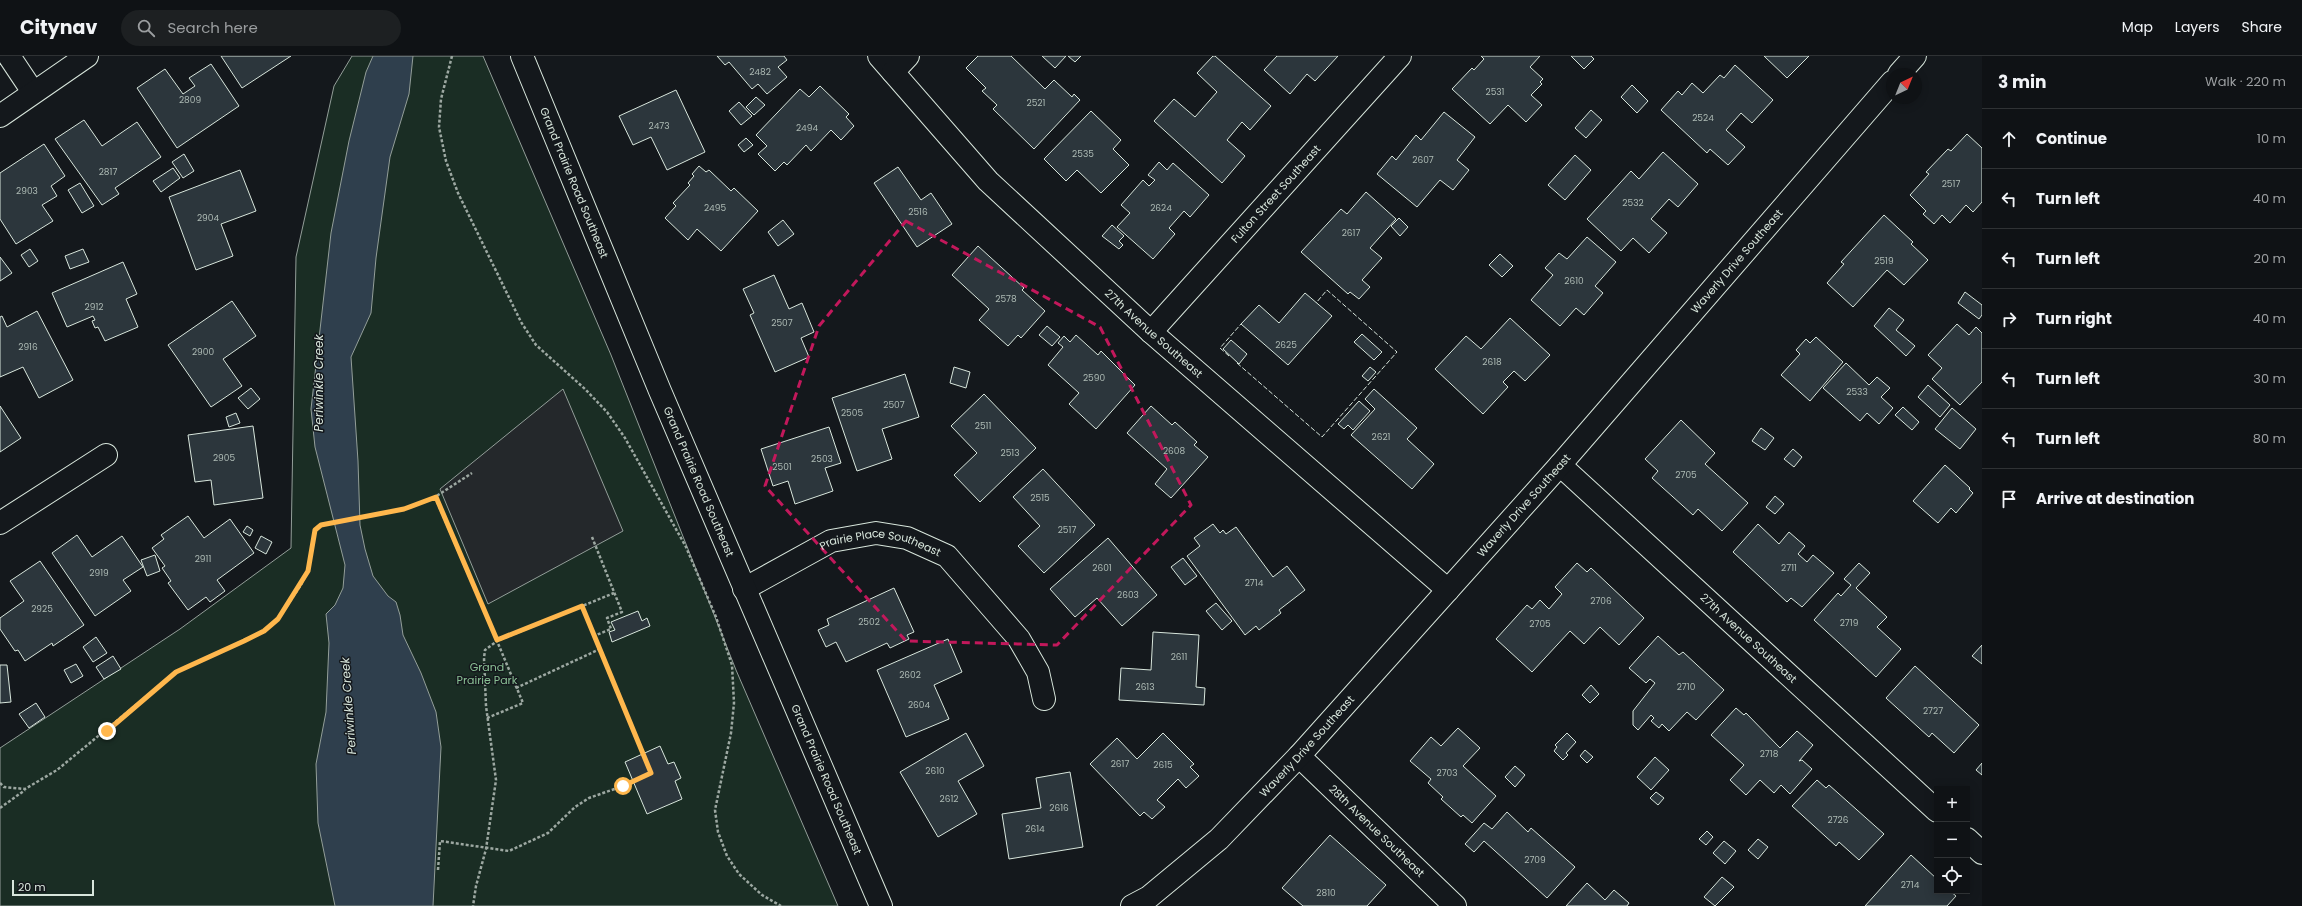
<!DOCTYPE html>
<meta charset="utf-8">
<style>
:root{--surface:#0f1215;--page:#1d2022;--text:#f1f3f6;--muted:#9b9ea0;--line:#2f3234}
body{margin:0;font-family:Poppins,sans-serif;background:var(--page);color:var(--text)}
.controls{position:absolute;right:12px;bottom:12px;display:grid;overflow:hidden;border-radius:0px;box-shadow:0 2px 10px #0003}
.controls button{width:36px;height:36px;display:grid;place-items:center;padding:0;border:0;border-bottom:1px solid var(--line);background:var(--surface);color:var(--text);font:20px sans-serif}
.compass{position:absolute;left:1886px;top:12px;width:36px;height:36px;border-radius:50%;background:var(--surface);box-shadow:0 2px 10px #0003;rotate:43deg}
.scale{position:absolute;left:12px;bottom:10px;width:82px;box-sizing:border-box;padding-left:4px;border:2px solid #d8e6dc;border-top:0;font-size:11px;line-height:14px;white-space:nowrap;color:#d8e6dc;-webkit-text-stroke:3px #14181c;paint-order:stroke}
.stop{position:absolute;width:12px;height:12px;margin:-9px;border:3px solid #ffb74d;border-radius:50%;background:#fff}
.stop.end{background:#ffb74d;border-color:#fff;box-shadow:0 1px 4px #0008}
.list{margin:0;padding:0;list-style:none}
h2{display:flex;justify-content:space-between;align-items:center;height:52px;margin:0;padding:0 16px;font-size:17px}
h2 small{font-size:13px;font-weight:400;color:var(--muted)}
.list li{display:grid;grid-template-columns:26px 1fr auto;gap:12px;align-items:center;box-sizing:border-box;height:60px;padding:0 16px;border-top:1px solid var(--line)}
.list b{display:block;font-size:15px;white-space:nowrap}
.list em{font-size:13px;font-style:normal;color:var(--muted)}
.icon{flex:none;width:22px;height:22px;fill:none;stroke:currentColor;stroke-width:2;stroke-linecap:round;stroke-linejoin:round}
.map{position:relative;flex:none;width:1982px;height:850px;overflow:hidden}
header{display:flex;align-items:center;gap:24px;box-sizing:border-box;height:56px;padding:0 20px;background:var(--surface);border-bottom:1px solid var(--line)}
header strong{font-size:19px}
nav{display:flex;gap:22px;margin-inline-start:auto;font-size:14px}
.search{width:280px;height:36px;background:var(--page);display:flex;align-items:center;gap:10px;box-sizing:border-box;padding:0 14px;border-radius:22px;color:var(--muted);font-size:15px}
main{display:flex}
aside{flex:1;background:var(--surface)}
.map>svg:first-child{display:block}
.green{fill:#1a2d24;stroke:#939e99}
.parking{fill:#24282b;stroke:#939e99}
.water{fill:#2f3f4d;stroke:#939e99}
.building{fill:#2c363c;stroke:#d8e6dc}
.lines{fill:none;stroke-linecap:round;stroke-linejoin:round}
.minor-casing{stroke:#d8e6dc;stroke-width:24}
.secondary-casing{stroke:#d8e6dc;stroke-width:24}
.path{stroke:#9da8a2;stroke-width:2.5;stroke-dasharray:3 2;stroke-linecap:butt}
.minor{stroke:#14181c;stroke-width:22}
.secondary{stroke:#14181c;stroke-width:22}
.fence{stroke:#d8e6dc;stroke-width:1;stroke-dasharray:5 2;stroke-linecap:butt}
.route{stroke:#ffb74d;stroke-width:5}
.marked{fill:none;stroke:#c2185b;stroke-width:3;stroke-dasharray:8 5;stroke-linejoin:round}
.labels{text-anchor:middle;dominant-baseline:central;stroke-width:3;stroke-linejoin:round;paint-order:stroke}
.number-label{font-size:9px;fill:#adbab4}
.street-label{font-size:11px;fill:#d8e6dc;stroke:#14181c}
.park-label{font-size:11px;fill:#8ac095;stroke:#14181c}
.water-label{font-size:12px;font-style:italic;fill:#d8e6dc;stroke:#14181c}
</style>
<header>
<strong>Citynav</strong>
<div class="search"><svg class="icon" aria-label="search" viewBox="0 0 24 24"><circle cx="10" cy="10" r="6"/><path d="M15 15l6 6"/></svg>Search here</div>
<nav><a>Map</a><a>Layers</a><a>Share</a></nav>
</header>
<main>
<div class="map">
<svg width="1982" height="850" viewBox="0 0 1982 850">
<rect width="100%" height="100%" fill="#14181c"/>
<path class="green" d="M352,0H483L611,299L736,614L838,850H0V692L180,573L291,492L296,201L334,30Z"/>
<path class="parking" d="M563,333L623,475L488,548L440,433Z"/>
<path class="water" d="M373,0H413L409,38L390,101L376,202L371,257L351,301L358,405L360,469L365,493L373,520L388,540L396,546L400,559L403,579L421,617L436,656L441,691L433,850H335L318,767L316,708L326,656L329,587L326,558L335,549L343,532L345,509L315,391L311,353L331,177L349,85L366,16Z"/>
<g class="building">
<path d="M221,0H291L242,32Z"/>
<path d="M717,0H784L787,4L778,11L787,21L767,38L758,28L752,33L729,6L725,9Z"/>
<path d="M978,0H1011L1045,33L1054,24L1072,41L1074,38L1080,44L1034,93L993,53L997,49L982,35L986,32L966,12Z"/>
<path d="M1042,0H1066L1055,12Z"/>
<path d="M1068,0H1081L1075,6Z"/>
<path d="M1213,0H1215L1271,50L1250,74L1242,66L1227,84L1245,100L1222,127L1154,65L1174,43L1195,61L1217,36L1197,17Z"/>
<path d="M1277,0H1338L1315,25L1307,18L1290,38L1264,14Z"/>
<path d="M1481,0H1540L1530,11L1543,23L1540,26L1542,28L1531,39L1542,49L1526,66L1508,49L1490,68L1452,33L1472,12L1474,14L1484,3Z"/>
<path d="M1571,0H1591L1594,3L1584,13Z"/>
<path d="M1764,0H1809L1787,22Z"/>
<path d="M211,8L239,50L177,92L137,32L165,13L183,38L195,30L189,22Z"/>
<path d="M1735,9L1773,44L1752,67L1741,57L1726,74L1745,91L1728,109L1710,93L1707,97L1661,54L1678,35L1682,39L1692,27L1703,37L1720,19L1724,22Z"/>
<path d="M1632,29L1648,45L1637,57L1621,41Z"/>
<path d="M820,30L849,58L846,61L854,70L841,84L831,74L811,95L806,89L787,109L784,106L775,115L758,98L767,90L756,79L800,33L809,41Z"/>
<path d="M676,34L705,96L667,114L651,81L633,89L619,60Z"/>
<path d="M756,41L765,49L754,59L746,51Z"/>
<path d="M739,46L752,60L741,69L729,55Z"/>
<path d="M1591,54L1602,64L1586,82L1575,72Z"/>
<path d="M1091,55L1121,84L1113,93L1129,109L1101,137L1077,114L1066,125L1044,103Z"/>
<path d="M1444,56L1475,81L1457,104L1469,114L1453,134L1440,124L1417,151L1377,118L1392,100L1396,104L1416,79L1421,84Z"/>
<path d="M84,64L102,90L137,66L161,101L115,132L119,138L102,149L55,83Z"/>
<path d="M1967,78L1982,92V146L1973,156L1966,149L1950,167L1942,159L1934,168L1923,158L1926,155L1910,139L1929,118L1926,116L1948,93L1951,95Z"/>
<path d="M746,82L753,89L744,96L738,89Z"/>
<path d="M44,88L65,120L51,130L57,140L42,149L53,165L16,188L0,163V117Z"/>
<path d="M1663,96L1698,128L1678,151L1669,143L1651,163L1667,177L1649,197L1633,182L1621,195L1587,163L1631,115L1639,123Z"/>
<path d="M184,98L194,115L183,122L172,106Z"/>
<path d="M1575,99L1591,114L1565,144L1548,129Z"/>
<path d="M1159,106L1167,114L1173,107L1209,139L1190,161L1184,155L1169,172L1175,178L1153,203L1117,171L1130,157L1121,149L1143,124L1149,130L1155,124L1148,119Z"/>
<path d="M699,110L706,116L709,114L731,135L734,132L758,155L721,195L697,173L688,184L665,162L676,150L673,147L690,129L688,127L694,120L692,118Z"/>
<path d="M898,111L921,144L931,137L952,168L917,191L874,127Z"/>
<path d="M173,112L180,122L161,136L153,125Z"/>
<path d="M240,114L256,155L221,168L233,200L196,214L169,141Z"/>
<path d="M80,127L94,150L82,157L68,134Z"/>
<path d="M1366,136L1396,163L1370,192L1382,202L1362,224L1370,231L1359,243L1350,236L1348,238L1301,196L1341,153L1347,158Z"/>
<path d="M1884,159L1913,186L1911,188L1928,204L1904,229L1887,214L1853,251L1827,227L1844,208L1841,206Z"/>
<path d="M1399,162L1408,171L1400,180L1391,170Z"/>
<path d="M783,164L794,178L778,190L768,176Z"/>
<path d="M1112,169L1124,180L1119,185L1123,189L1119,193L1102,180Z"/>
<path d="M1587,181L1616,206L1595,230L1603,237L1584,259L1576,252L1560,270L1531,244L1553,219L1545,212L1559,197L1567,203Z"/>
<path d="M978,190L1024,232L1022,234L1045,255L1021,282L1018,279L1008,290L979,264L989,253L952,219Z"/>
<path d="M30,193L38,205L29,211L21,199Z"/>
<path d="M83,193L89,206L70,213L65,200Z"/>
<path d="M1500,198L1513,210L1502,221L1489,209Z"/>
<path d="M0,201L12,217L0,225Z"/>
<path d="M123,206L137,238L126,243L138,271L105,285L98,271L95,272L92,265L95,264L93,260L67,271L52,237Z"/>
<path d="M774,219L789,253L802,247L814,276L801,282L809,301L775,316L750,259L754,257L743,233Z"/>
<path d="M1965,236L1982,249V259L1979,263L1958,247Z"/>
<path d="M1305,237L1332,260L1288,309L1241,268L1259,249L1279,267Z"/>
<path d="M232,245L256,280L223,303L242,330L211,351L168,289Z"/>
<path d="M1889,252L1904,264L1896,274L1915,290L1906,300L1874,270Z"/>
<path d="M37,255L73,324L39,342L23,311L0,321V261L2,260L7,271Z"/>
<path d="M1510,262L1550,299L1525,325L1514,315L1503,326L1508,331L1483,358L1435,313L1466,280L1481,293Z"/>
<path d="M1957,268L1969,279L1976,271L1982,277V326L1960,349L1932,323L1942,312L1928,299Z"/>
<path d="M1047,270L1060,281L1052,290L1039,279Z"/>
<path d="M1362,278L1382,296L1374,304L1354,286Z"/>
<path d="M1076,279L1098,299L1101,295L1135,329L1096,373L1069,348L1079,337L1048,309L1063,291L1058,287L1064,280L1070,286Z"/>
<path d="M1816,281L1843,306L1810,345L1781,319L1800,298L1796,294L1806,283L1810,287Z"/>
<path d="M1231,284L1247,298L1239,308L1223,293Z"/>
<path d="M1846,307L1869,329L1877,321L1890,332L1881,341L1893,352L1879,368L1867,357L1860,365L1823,332Z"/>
<path d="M954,311L970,316L966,332L950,327Z"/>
<path d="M1370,311L1376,316L1368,325L1362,320Z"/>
<path d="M905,318L919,361L882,373L892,403L857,415L832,342Z"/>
<path d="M1928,329L1950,349L1940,361L1918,341Z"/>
<path d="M251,332L260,343L248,353L238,342Z"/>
<path d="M1374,333L1417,372L1407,383L1434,408L1412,433L1351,379L1375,353L1365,343Z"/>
<path d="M984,338L1036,392L980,446L954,419L977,397L951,370Z"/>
<path d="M1359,345L1370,355L1353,374L1348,369L1344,373L1338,368Z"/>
<path d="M0,350L21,382L0,396Z"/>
<path d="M1151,350L1172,369L1175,366L1197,386L1194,389L1208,401L1171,442L1155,428L1167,413L1127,377Z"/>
<path d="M1903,351L1919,366L1912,374L1895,359Z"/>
<path d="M1952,352L1976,373L1960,393L1935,373Z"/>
<path d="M236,357L240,367L229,371L226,361Z"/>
<path d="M1681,364L1715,397L1705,408L1748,447L1722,475L1698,453L1693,459L1652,422L1658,415L1645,403Z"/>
<path d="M253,370L263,442L214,449L211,424L195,426L188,379Z"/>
<path d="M829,371L841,407L825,412L833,435L795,448L788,425L773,430L761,393Z"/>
<path d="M1761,372L1774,382L1765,394L1752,385Z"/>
<path d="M1793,393L1802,401L1794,411L1784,403Z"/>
<path d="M1945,409L1970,432L1969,433L1973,437L1956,457L1951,452L1938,467L1913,445Z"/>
<path d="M1043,413L1095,469L1044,517L1018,490L1040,470L1013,441Z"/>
<path d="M1775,440L1784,448L1775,458L1766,451Z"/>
<path d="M188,460L204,482L230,463L254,497L217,524L225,535L210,546L206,541L188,554L168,527L171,525L162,512L165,510L152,492L164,483L161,479Z"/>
<path d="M1213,468L1220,477L1223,474L1226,478L1236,471L1273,521L1287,510L1305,534L1279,554L1281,557L1259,574L1256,570L1245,579L1187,500L1200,490L1194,482Z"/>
<path d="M1758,468L1779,488L1789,476L1805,490L1798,498L1807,506L1813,499L1834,517L1802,551L1791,542L1787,546L1733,496Z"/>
<path d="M247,470L253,474L250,480L243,476Z"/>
<path d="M77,479L92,501L122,480L143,511L123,524L131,535L95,560L52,497Z"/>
<path d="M261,480L272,486L266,498L255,492Z"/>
<path d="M1108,482L1157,539L1122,570L1097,542L1075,561L1050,533Z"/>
<path d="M155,499L160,515L147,520L141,504Z"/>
<path d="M1183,502L1197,520L1185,529L1171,511Z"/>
<path d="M40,505L84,569L53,590L52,587L25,605L18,594L15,595L0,573V562L24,545L10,525Z"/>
<path d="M1577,507L1587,516L1591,512L1644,562L1619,589L1600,571L1584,588L1570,575L1532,616L1496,583L1527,549L1532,553L1540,544L1549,553L1562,538L1555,531Z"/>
<path d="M1859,507L1870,517L1856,532L1887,561L1877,571L1901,593L1876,621L1814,564L1838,537L1841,540L1851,529L1844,523Z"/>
<path d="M894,532L914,576L907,579L909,583L890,592L887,587L846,606L836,586L826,591L818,574L829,569L827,563Z"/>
<path d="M1216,547L1232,565L1222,574L1206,555Z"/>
<path d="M638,555L642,565L647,562L650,570L612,586L609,576L615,574L611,566Z"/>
<path d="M1153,576L1199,579L1196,631L1205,632L1204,649L1119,644L1121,612L1151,614Z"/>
<path d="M1658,580L1679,599L1683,596L1724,634L1696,664L1687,656L1669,675L1662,668L1659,672L1651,665L1654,662L1651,659L1638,674L1633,669V655L1655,627L1650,623L1646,627L1629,612Z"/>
<path d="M96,581L107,597L93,606L83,591Z"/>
<path d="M948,583L962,616L934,629L949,663L906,681L877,614Z"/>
<path d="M1982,589V608L1972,600Z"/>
<path d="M113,600L121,613L104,623L96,611Z"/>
<path d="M76,608L83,620L71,627L64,614Z"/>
<path d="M0,609H7L11,646L0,647Z"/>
<path d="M1915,610L1979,669L1954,697L1932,677L1929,681L1886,642Z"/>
<path d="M1591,629L1599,638L1590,647L1582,639Z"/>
<path d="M36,647L45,661L29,672L19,658Z"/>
<path d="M1736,652L1744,659L1746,657L1780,692L1797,675L1813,689L1799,705L1802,704L1812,713L1790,738L1781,729L1774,737L1760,724L1746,739L1730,724L1744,709L1711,679Z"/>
<path d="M1458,672L1480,692L1463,710L1496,740L1472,767L1463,759L1461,761L1441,743L1443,741L1428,727L1431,723L1410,705L1431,681L1441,690Z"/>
<path d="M966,677L984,710L958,725L977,758L938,781L900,716Z"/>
<path d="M1163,677L1194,708L1190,711L1199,720L1186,732L1178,723L1157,744L1165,751L1152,763L1144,756L1140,760L1090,708L1117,682L1137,703Z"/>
<path d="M1567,677L1576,686L1566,697L1568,699L1563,704L1554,695L1557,691L1555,689Z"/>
<path d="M660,690L668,708L674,706L681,722L675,725L682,743L647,758L625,706Z"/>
<path d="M1585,694L1593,701L1587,707L1580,700Z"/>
<path d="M1655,701L1669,714L1651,734L1637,721Z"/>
<path d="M1982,707V719L1976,714Z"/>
<path d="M1515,710L1525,719L1515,731L1505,721Z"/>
<path d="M1070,716L1083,791L1009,803L1002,758L1041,752L1036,722Z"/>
<path d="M1817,724L1826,732L1829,729L1884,778L1859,804L1839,786L1836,790L1792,750Z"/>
<path d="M1656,736L1664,742L1658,749L1650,742Z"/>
<path d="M1507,756L1528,776L1531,772L1575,811L1547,842L1484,785L1474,796L1465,788L1484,767L1492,773Z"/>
<path d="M1707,775L1713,781L1706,789L1699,783Z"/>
<path d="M1330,779L1386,829L1367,850H1303L1282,832Z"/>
<path d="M1758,783L1768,791L1758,803L1748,794Z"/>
<path d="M1724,785L1736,795L1725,808L1713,797Z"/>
<path d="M1911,799L1937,823V835H1950L1956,840L1947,850H1865Z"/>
<path d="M1722,821L1734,831L1715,850L1704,841Z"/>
<path d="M1587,827L1605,844L1614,834L1629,847L1627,850H1566Z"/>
</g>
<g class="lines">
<defs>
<g id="minor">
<path d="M9,0L33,36"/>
<path id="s1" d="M879,0L988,125L1151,276L1448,534"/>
<path d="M893,16L908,0"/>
<path d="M0,60L87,0"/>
<path id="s2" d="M1151,276L1400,0"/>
<path id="s3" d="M1560,409L1937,755"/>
<path d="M0,467L106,399"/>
<path id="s4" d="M744,533L831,485L876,477L907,482L947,500L1019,583L1038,616L1044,643"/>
<path id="s5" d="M1299,700L1455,850"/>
<path d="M1967,783L1982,797"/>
</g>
<g id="secondary">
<path id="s6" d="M522,0L660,335L881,850"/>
<path d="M1899,18L1915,0"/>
<path id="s7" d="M1132,850L1149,841L1219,783L1299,700L1560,409L1892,26"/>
</g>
</defs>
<use href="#minor" class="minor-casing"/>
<use href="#secondary" class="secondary-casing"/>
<g class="path">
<path d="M452,0L441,43L439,71L446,105L458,137L521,266L536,289L585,333L607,356L625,382L686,491L716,561L732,609L734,647L731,677L715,754L718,776L727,800L739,818L762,839L781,850"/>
<path d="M435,441L497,585L485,594L484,602L486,650L496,724L486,793L476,830L473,850"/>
<path d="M592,481L622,556L607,562L611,573L594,580"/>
<path d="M516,632L600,593"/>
<path d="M487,662L523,647L497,585L614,537"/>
<path d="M0,727L4,731L25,733L57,714L176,616L264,575L278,563L301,529L308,515L315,474L321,469L404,453L435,441L472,417"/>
<path d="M0,752L25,734"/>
<path d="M438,814L440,785L509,795L548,777L575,751L589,742L623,730L651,717L582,550"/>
</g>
<use href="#minor" class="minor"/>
<use href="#secondary" class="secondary"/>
<g class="fence">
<path d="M1229,300L1220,292L1241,268"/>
<path d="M1237,307L1322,381L1397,296L1327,234L1316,247"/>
</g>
</g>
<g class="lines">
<path class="route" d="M107,675L176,616L244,585L264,575L278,563L308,515L315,474L321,469L404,453L436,441L497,584L582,550L651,717L623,730"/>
</g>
<path class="marked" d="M906,165L1100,271L1191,449L1057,589L906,585L765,430L819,270Z"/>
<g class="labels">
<g class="number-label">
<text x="760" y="16">2482</text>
<text x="1495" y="36">2531</text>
<text x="190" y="44">2809</text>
<text x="1036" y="47">2521</text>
<text x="1703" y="62">2524</text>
<text x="659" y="70">2473</text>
<text x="807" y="72">2494</text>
<text x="1083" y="98">2535</text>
<text x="1423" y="104">2607</text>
<text x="108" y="116">2817</text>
<text x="1951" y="128">2517</text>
<text x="27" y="135">2903</text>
<text x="1633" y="147">2532</text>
<text x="715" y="152">2495</text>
<text x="1161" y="152">2624</text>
<text x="918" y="156">2516</text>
<text x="208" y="162">2904</text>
<text x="1351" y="177">2617</text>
<text x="1884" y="205">2519</text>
<text x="1574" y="225">2610</text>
<text x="1006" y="243">2578</text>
<text x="94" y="251">2912</text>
<text x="782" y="267">2507</text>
<text x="1286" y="289">2625</text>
<text x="28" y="291">2916</text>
<text x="203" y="296">2900</text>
<text x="1492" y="306">2618</text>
<text x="1094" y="322">2590</text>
<text x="1857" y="336">2533</text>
<text x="894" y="349">2507</text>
<text x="852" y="357">2505</text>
<text x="983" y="370">2511</text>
<text x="1381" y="381">2621</text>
<text x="1174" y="395">2608</text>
<text x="1010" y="397">2513</text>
<text x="224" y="402">2905</text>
<text x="822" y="403">2503</text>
<text x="782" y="411">2501</text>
<text x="1686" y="419">2705</text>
<text x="1040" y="442">2515</text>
<text x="1067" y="474">2517</text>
<text x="203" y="503">2911</text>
<text x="1102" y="512">2601</text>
<text x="1789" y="512">2711</text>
<text x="99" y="517">2919</text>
<text x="1254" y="527">2714</text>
<text x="1128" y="539">2603</text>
<text x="1601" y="545">2706</text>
<text x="42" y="553">2925</text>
<text x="869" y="566">2502</text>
<text x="1849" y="567">2719</text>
<text x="1540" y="568">2705</text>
<text x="1179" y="601">2611</text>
<text x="910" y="619">2602</text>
<text x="1145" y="631">2613</text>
<text x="1686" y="631">2710</text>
<text x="919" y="649">2604</text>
<text x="1933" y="655">2727</text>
<text x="1769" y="698">2718</text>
<text x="1120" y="708">2617</text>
<text x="1163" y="709">2615</text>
<text x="935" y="715">2610</text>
<text x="1447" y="717">2703</text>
<text x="949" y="743">2612</text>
<text x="1059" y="752">2616</text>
<text x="1838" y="764">2726</text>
<text x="1035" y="773">2614</text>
<text x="1535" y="804">2709</text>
<text x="1910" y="829">2714</text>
<text x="1326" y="837">2810</text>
</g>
<g class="street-label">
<text stroke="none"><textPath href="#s6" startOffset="137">Grand Prairie Road Southeast</textPath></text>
<text stroke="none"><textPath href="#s2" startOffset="186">Fulton Street Southeast</textPath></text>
<text stroke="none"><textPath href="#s7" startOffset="886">Waverly Drive Southeast</textPath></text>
<text stroke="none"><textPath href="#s1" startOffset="391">27th Avenue Southeast</textPath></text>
<text stroke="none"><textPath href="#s6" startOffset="461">Grand Prairie Road Southeast</textPath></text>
<text stroke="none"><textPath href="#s7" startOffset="562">Waverly Drive Southeast</textPath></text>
<text stroke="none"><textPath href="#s4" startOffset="150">Prairie Place Southeast</textPath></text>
<text stroke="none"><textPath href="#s3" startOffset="256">27th Avenue Southeast</textPath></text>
<text stroke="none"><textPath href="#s7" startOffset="238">Waverly Drive Southeast</textPath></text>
<text stroke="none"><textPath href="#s6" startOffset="785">Grand Prairie Road Southeast</textPath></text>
<text stroke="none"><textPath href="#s5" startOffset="108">28th Avenue Southeast</textPath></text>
</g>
<g class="park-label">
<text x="487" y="611">Grand<tspan x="487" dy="13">Prairie Park</tspan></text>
</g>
<g class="water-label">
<text transform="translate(318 327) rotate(-90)">Periwinkle Creek</text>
<text transform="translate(348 650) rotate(-94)">Periwinkle Creek</text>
</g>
</g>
</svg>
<div class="controls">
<button>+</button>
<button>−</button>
<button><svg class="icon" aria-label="locate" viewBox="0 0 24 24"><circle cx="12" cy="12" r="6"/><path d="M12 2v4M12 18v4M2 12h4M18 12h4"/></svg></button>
</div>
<svg class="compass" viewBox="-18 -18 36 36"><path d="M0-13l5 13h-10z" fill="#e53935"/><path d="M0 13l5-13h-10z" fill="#9b9ea0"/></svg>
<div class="scale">20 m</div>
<div class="stop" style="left:623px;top:730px"></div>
<div class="stop end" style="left:107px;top:675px"></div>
</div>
<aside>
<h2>3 min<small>Walk · 220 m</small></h2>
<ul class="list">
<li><svg class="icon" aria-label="ahead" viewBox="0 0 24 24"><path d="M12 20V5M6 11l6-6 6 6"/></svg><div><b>Continue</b></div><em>10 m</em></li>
<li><svg class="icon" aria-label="left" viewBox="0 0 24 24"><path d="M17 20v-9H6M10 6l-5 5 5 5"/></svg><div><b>Turn left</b></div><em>40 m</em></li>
<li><svg class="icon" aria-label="left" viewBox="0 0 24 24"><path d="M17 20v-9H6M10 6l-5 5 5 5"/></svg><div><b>Turn left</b></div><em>20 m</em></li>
<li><svg class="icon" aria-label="right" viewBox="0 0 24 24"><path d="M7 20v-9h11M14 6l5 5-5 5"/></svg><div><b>Turn right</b></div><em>40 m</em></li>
<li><svg class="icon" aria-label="left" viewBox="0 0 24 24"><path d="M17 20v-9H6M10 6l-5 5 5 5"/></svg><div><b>Turn left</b></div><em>30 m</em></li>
<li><svg class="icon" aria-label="left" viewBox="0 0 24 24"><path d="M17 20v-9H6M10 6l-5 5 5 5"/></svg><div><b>Turn left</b></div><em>80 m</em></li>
<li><svg class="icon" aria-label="arrive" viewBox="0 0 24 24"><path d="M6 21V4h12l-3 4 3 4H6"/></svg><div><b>Arrive at destination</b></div></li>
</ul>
</aside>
</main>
